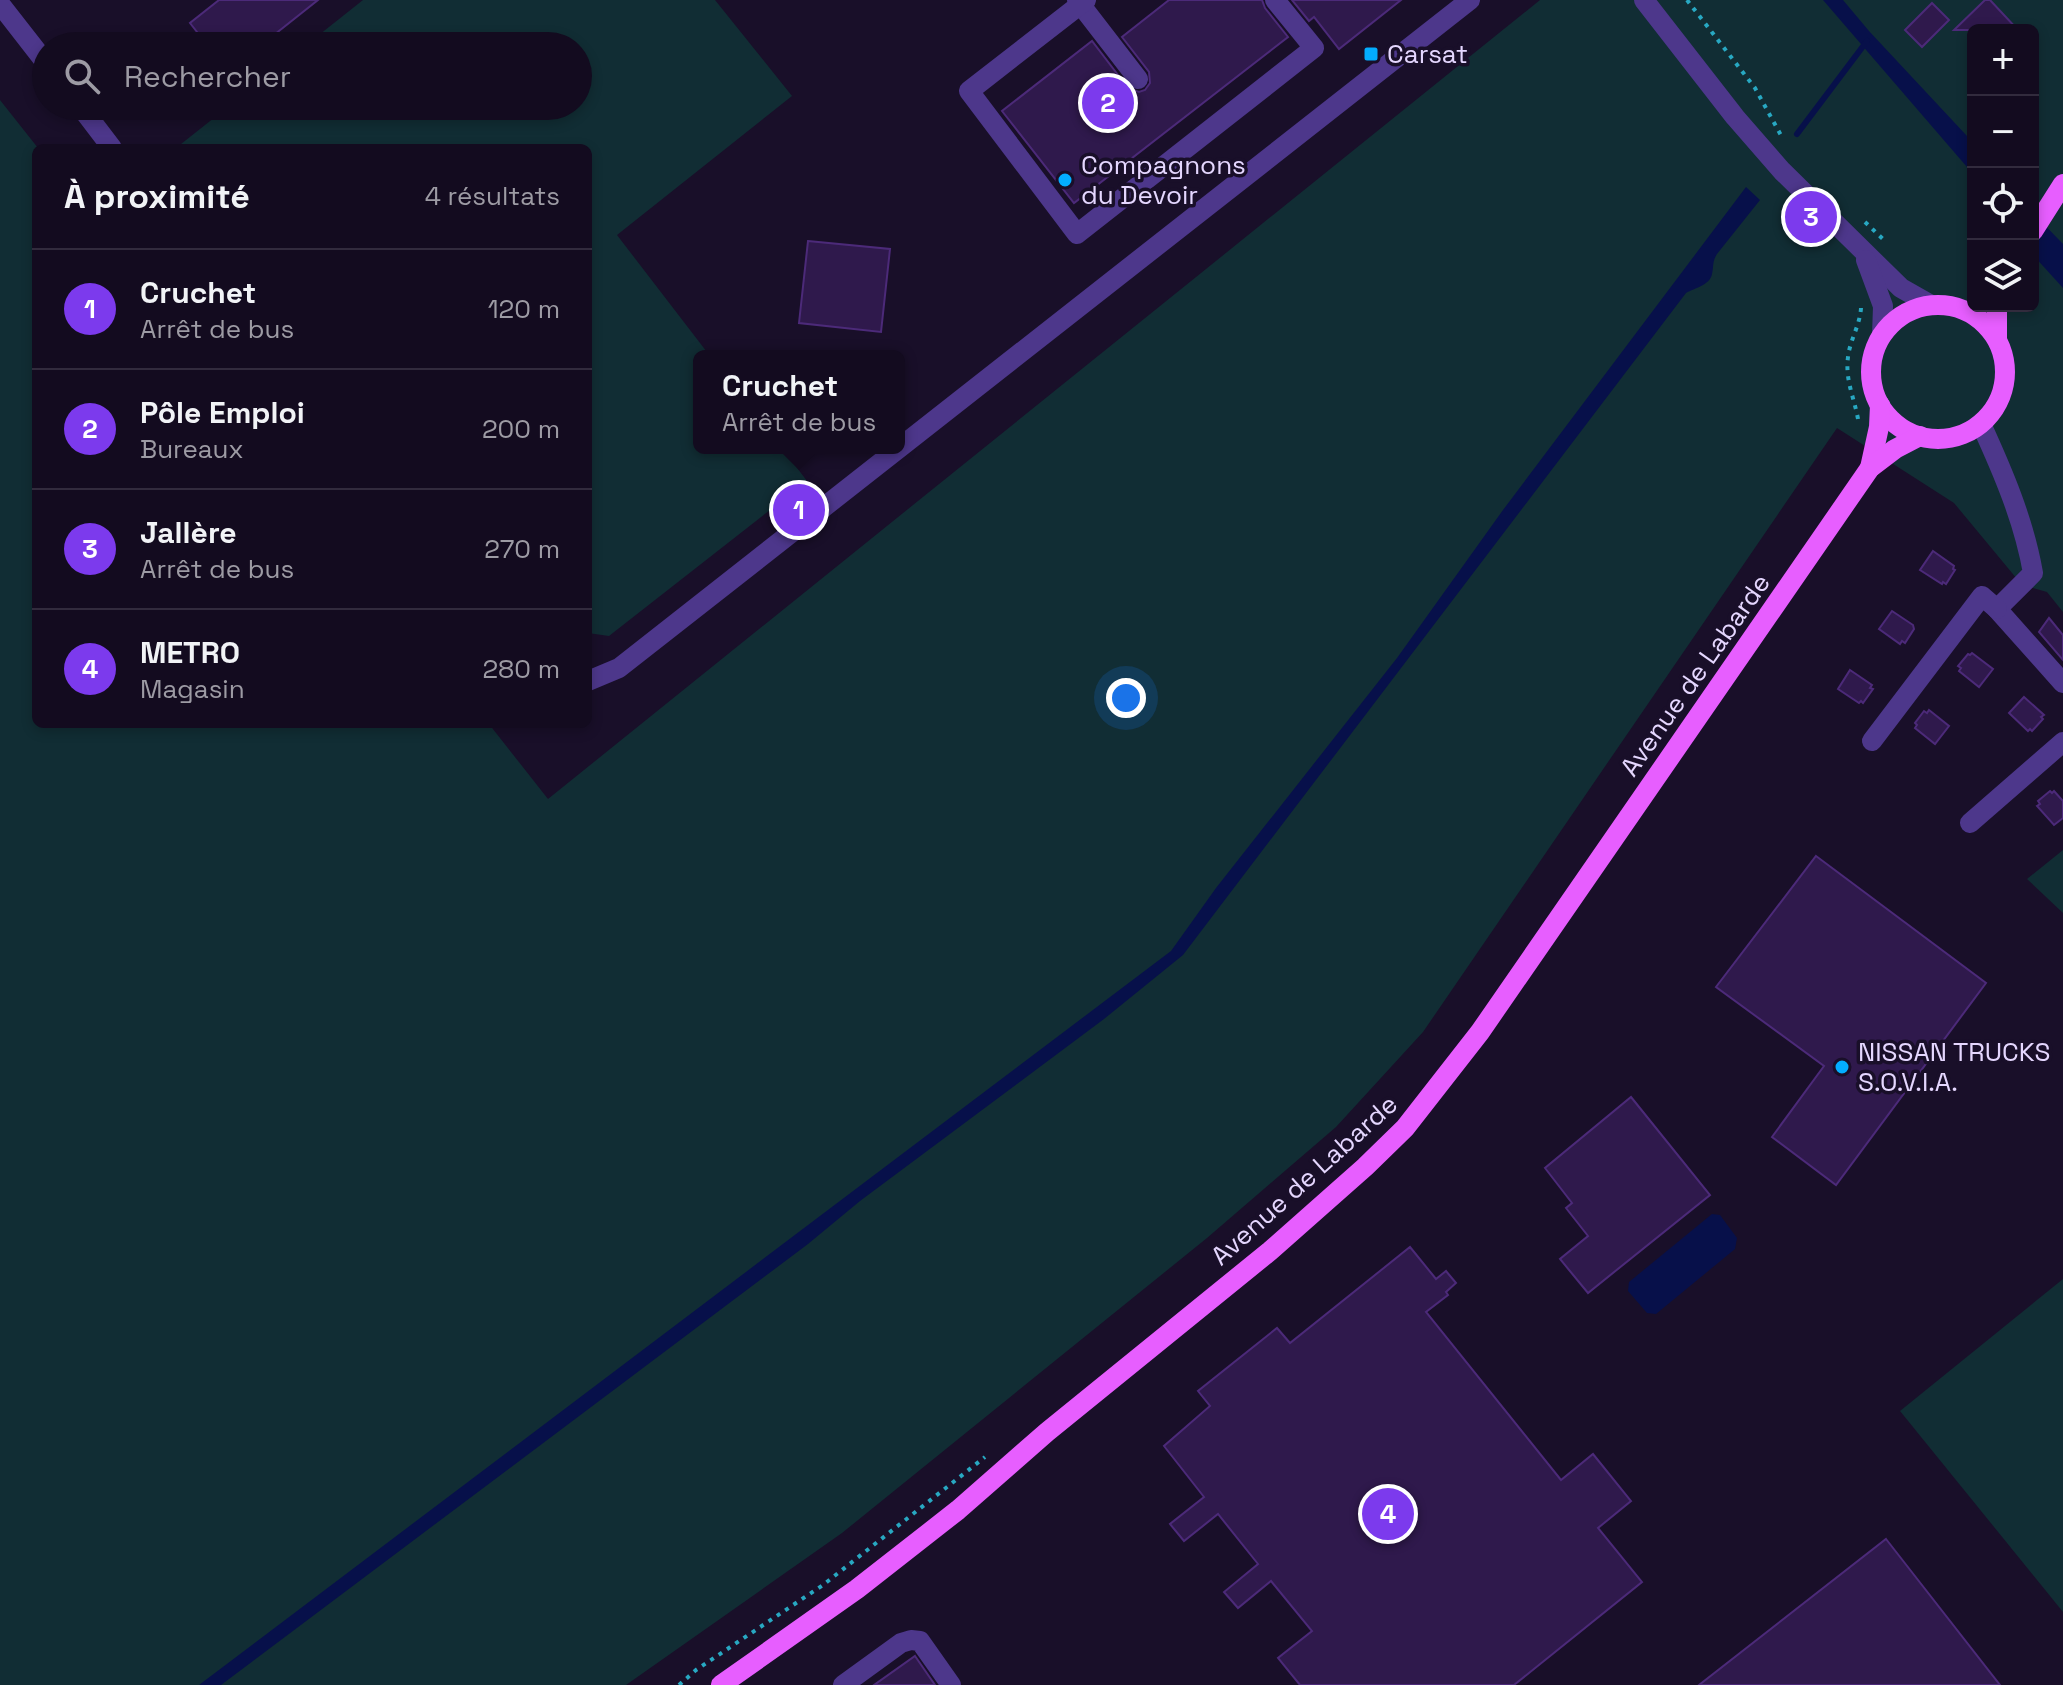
<!DOCTYPE html>
<html lang="fr">
<meta charset="utf-8">
<style>
:root{--surface:#130b1f;--page:#20192c;--text:#f1f3f6;--muted:#9d9ba4;--line:#322b3d;--accent:#7c3aed}
body{margin:0;font-family:"Space Grotesk",sans-serif;background:var(--page);color:var(--text)}
.controls{position:absolute;right:24px;top:24px;display:grid;overflow:hidden;border-radius:12px;box-shadow:0 4px 12px #0003}
.controls button{width:72px;height:72px;display:grid;place-items:center;padding:0;border:0;border-bottom:2px solid var(--line);background:var(--surface);color:var(--text);font:40px sans-serif}
.you{position:absolute;left:1126px;top:698px;width:28px;height:28px;margin:-20px;border:6px solid #fff;border-radius:50%;background:#1a73e8;box-shadow:0 0 0 12px #1a73e833}
.badge{display:grid;place-items:center;width:52px;height:52px;border-radius:50%;background:var(--accent);color:#fff;font-size:26px;font-weight:700}
.pin{position:absolute;translate:-50% -50%;border:4px solid #fff;box-shadow:0 2px 8px #0006}
.popup{position:absolute;left:693px;top:350px;width:212px;height:104px;box-sizing:border-box;display:grid;place-content:center;border-radius:12px;background:var(--surface);filter:drop-shadow(0 2px 6px #0005);font-size:26px;white-space:nowrap;color:var(--muted)}
.popup b{font-size:30px;color:var(--text)}
.popup::after{content:'';position:absolute;left:50%;top:100%;margin-left:-16px;border:16px solid transparent;border-top-color:var(--surface)}
.list{margin:0;padding:0;list-style:none}
h2{display:flex;justify-content:space-between;align-items:center;height:104px;margin:0;padding:0 32px;font-size:34px}
h2 small{font-size:26px;font-weight:400;color:var(--muted)}
.list li{display:grid;grid-template-columns:52px 1fr auto;gap:24px;align-items:center;box-sizing:border-box;height:120px;padding:0 32px;border-top:2px solid var(--line)}
.list b{display:block;font-size:30px;white-space:nowrap}
.list p{margin:0;font-size:26px;white-space:nowrap;color:var(--muted)}
.list em{font-size:26px;font-style:normal;color:var(--muted)}
.icon{flex:none;width:44px;height:44px;fill:none;stroke:currentColor;stroke-width:2;stroke-linecap:round;stroke-linejoin:round}
.map{position:relative;flex:none;width:2063px;height:1685px;overflow:hidden}
.search{position:absolute;background:var(--surface);box-shadow:0 4px 12px #0003;left:32px;top:32px;width:560px;height:88px;display:flex;align-items:center;gap:20px;box-sizing:border-box;padding:0 28px;border-radius:44px;color:var(--muted);font-size:30px}
.panel{position:absolute;background:var(--surface);box-shadow:0 4px 12px #0003;left:32px;top:144px;width:560px;height:584px;border-radius:12px}
.map>svg:first-child{display:block}
.green{fill:#112d34;fill-rule:evenodd}
.water{fill:#07104a}
.lines{fill:none;stroke-linecap:round;stroke-linejoin:round}
.stream{stroke:#07104a;stroke-width:6}
.building{fill:#2f194c;stroke:#4c2a79;stroke-width:2}
.path{stroke:#28a8c2;stroke-width:4;stroke-dasharray:4 6;stroke-linecap:butt}
.minor{stroke:#4d378b;stroke-width:20}
.major{stroke:#e75eff;stroke-width:20}
.poi-dot{fill:#03adff;stroke:#190f29;stroke-width:3}
.labels{text-anchor:middle;dominant-baseline:central;stroke-width:7;stroke-linejoin:round;paint-order:stroke}
.poi-label{font-size:26px;fill:#e5d7ff;stroke:#190f29;text-anchor:start}
.street-label{font-size:26px;fill:#e5d7ff;stroke:#190f29}
</style>
<div class="map">
<svg width="2063" height="1685" viewBox="0 0 2063 1685">
<rect width="100%" height="100%" fill="#190f29"/>
<g class="green">
<path d="M363,0H715L792,96L617,235L710,356H699V448H782L807,481L609,636L588,633V148H176L229,106H578V46H305Z"/>
<path d="M1540,0H2063V612L2047,592L2022,585L1954,503L1837,428L1423,1032L1336,1127L1207,1238L842,1533L626,1685H0V100L38,148L36,724H489L548,799ZM1973,30H2033V306H1973Z"/>
<path d="M2063,850V913L2027,879Z"/>
<path d="M2063,1279V1612L1900,1411Z"/>
</g>
<g class="water">
<path d="M1823,0H1843L1869,31L1967,136L1973,143V174Z"/>
<path d="M1746,187L1760,200L1717,254C1712,262 1714,265 1712,274C1710,285 1695,288 1686,293L1183,955L1104,1019L860,1201L808,1244L221,1685H199L1171,951L1216,888L1397,658L1503,510Z"/>
<path d="M2033,213L2063,244V288L2033,255Z"/>
<path d="M1712,1214L1720,1215L1737,1238L1735,1249L1656,1314L1647,1313L1628,1291L1629,1282Z"/>
</g>
<g class="lines">
<path class="stream" d="M1797,134L1867,41"/>
</g>
<g class="building">
<path d="M219,0H318L260,46H208L190,23Z"/>
<path d="M1169,0H1262L1265,8L1288,37L1074,203L1002,111L1092,41L1128,88L1139,92L1145,90L1150,83L1149,72L1122,37Z"/>
<path d="M1292,0H1401L1339,49L1314,17L1309,21Z"/>
<path d="M1985,0H1990L2018,30H1954Z"/>
<path d="M1932,3L1949,20L1922,47L1905,30Z"/>
<path d="M808,241L890,249L881,332L799,323Z"/>
<path d="M1933,551L1954,566L1953,569L1955,570L1946,584L1943,582L1942,584L1920,570Z"/>
<path d="M1892,611L1913,625L1914,629L1905,643L1902,641L1900,644L1879,629Z"/>
<path d="M2049,618L2063,635V660L2039,632Z"/>
<path d="M1972,653L1993,669L1979,687L1959,671L1961,668L1958,666L1968,654L1970,655Z"/>
<path d="M1850,670L1872,685L1870,688L1873,689L1863,703L1861,701L1859,703L1838,689Z"/>
<path d="M2024,697L2044,715L2041,717L2043,719L2032,731L2030,729L2028,731L2009,713Z"/>
<path d="M1929,710L1949,726L1935,744L1915,728L1917,725L1915,723L1924,711L1927,713Z"/>
<path d="M2050,791L2052,793L2054,791L2063,801V818L2054,825L2037,806L2040,804L2038,801Z"/>
<path d="M1816,856L1986,983L1836,1185L1772,1137L1824,1066L1716,987Z"/>
<path d="M1631,1097L1710,1195L1588,1293L1560,1259L1588,1236L1566,1208L1572,1203L1545,1168Z"/>
<path d="M1410,1247L1436,1279L1446,1271L1456,1283L1446,1292L1448,1295L1426,1312L1561,1480L1593,1454L1631,1501L1598,1528L1642,1582L1514,1685H1300L1278,1658L1312,1631L1271,1581L1238,1608L1224,1592L1258,1564L1218,1514L1184,1541L1170,1524L1204,1497L1164,1446L1210,1406L1198,1391L1277,1328L1290,1343Z"/>
<path d="M1886,1539L2000,1685H1699Z"/>
<path d="M915,1656L935,1685H874Z"/>
</g>
<g class="lines">
<g class="path">
<path d="M1687,0L1755,88L1783,139"/>
<path d="M1865,222L1885,241"/>
<path d="M1858,419C1854,397 1845,380 1848,357C1850,340 1860,325 1861,308"/>
<path d="M679,1685L696,1670L823,1585L985,1457"/>
</g>
<g class="minor">
<path d="M1077,0L1138,79"/>
<path d="M1086,0L969,91L1077,234L1314,48L1275,0"/>
<path d="M1644,0L1735,117L1782,171L1901,288L1931,305"/>
<path d="M0,4L46,63"/>
<path d="M80,106L112,148"/>
<path d="M1866,260L1883,306L1882,335"/>
<path d="M1981,424C2003,472 2024,521 2033,573L1997,609L2063,683"/>
<path d="M588,681L619,668L1470,0"/>
<path d="M1872,741L1982,596L1997,609"/>
<path d="M1970,823L2063,742"/>
<path d="M843,1685L901,1643L911,1640L920,1641L951,1685"/>
</g>
<g class="major">
<path d="M2033,231L2063,184"/>
<circle cx="1938" cy="372" r="67"/>
<path d="M1997,306V339"/>
<path d="M1870,468L1879,427L1880,405"/>
<path d="M721,1685L857,1589L958,1510L1047,1432L1270,1251L1365,1167L1405,1128L1480,1032L1870,468L1895,449L1920,436"/>
</g>
</g>
<g class="poi-dot">
<rect x="1363" y="46" width="16" height="16" rx="4"/>
<circle cx="1065" cy="180" r="8"/>
<circle cx="1842" cy="1067" r="8"/>
</g>
<g class="labels">
<g class="poi-label">
<text x="1387" y="54">Carsat</text>
<text x="1081" y="165">Compagnons<tspan x="1081" dy="30">du Devoir</tspan></text>
<text x="1858" y="1052">NISSAN TRUCKS<tspan x="1858" dy="30">S.O.V.I.A.</tspan></text>
</g>
<g class="street-label">
<text transform="translate(1695 675) rotate(-55)">Avenue de Labarde</text>
<text transform="translate(1304 1180) rotate(-42)">Avenue de Labarde</text>
</g>
</g>
</svg>
<div class="controls">
<button>+</button>
<button>−</button>
<button><svg class="icon" aria-label="locate" viewBox="0 0 24 24"><circle cx="12" cy="12" r="6"/><path d="M12 2v4M12 18v4M2 12h4M18 12h4"/></svg></button>
<button><svg class="icon" aria-label="layers" viewBox="0 0 24 24"><path d="M12 4l9 5-9 5-9-5zM3 14l9 5 9-5"/></svg></button>
</div>
<div class="you"></div>
<div class="pin badge" style="left:799px;top:510px">1</div>
<div class="popup"><b>Cruchet</b>Arrêt de bus</div>
<div class="pin badge" style="left:1108px;top:103px">2</div>
<div class="pin badge" style="left:1811px;top:217px">3</div>
<div class="pin badge" style="left:1388px;top:1514px">4</div>
<div class="search"><svg class="icon" aria-label="search" viewBox="0 0 24 24"><circle cx="10" cy="10" r="6"/><path d="M15 15l6 6"/></svg>Rechercher</div>
<section class="panel">
<h2>À proximité<small>4 résultats</small></h2>
<ul class="list">
<li><span class="badge">1</span><div><b>Cruchet</b><p>Arrêt de bus</p></div><em>120 m</em></li>
<li><span class="badge">2</span><div><b>Pôle Emploi</b><p>Bureaux</p></div><em>200 m</em></li>
<li><span class="badge">3</span><div><b>Jallère</b><p>Arrêt de bus</p></div><em>270 m</em></li>
<li><span class="badge">4</span><div><b>METRO</b><p>Magasin</p></div><em>280 m</em></li>
</ul>
</section>
</div>
